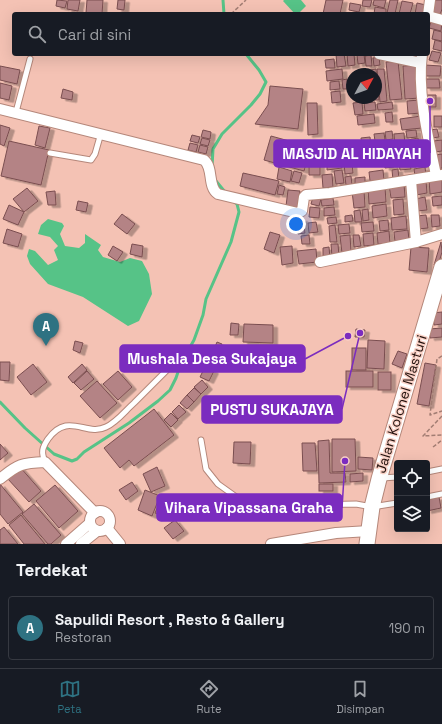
<!DOCTYPE html>
<html lang="id">
<style>
:root{--surface:#171b24;--page:#20242c;--text:#f1f3f6;--muted:#9ea1a6;--line:#363941;--accent:#2e7282}
body{margin:0;font-family:"Space Grotesk",sans-serif;background:var(--page);color:var(--text)}
.controls{position:absolute;right:12px;bottom:12px;display:grid;overflow:hidden;border-radius:4px;box-shadow:0 4px 16px #0002}
.controls button{width:36px;height:36px;display:grid;place-items:center;padding:0;border:0;border-bottom:1px solid var(--line);background:var(--surface);color:var(--text);font:20px sans-serif}
.compass{position:absolute;left:346px;top:68px;width:36px;height:36px;border-radius:50%;background:var(--surface);box-shadow:0 4px 16px #0002;rotate:49deg}
.you{position:absolute;left:296px;top:224px;width:14px;height:14px;margin:-10px;border:3px solid #fff;border-radius:50%;background:#1a73e8;box-shadow:0 0 0 6px #1a73e833}
.badge{display:grid;place-items:center;width:26px;height:26px;border-radius:50%;background:var(--accent);color:#fff;font-size:13px;font-weight:700}
.pin{position:absolute;translate:-50% -33px;filter:drop-shadow(0 1px 2px #0008)}
.pin::after{content:'';position:absolute;top:21px;width:14px;height:12px;background:inherit;clip-path:polygon(0 0,100% 0,50% 100%)}
.list{margin:0;padding:0;list-style:none}
h2{display:flex;justify-content:space-between;align-items:center;height:52px;margin:0;padding:0 16px;font-size:17px}
h2 small{font-size:13px;font-weight:400;color:var(--muted)}
.list li{display:grid;grid-template-columns:26px 1fr auto;gap:12px;align-items:center;box-sizing:border-box;height:64px;margin:0 8px 8px;padding:0 8px;border:1px solid var(--line);border-radius:4px}
.list b{display:block;font-size:15px;white-space:nowrap}
.list p{margin:0;font-size:13px;white-space:nowrap;color:var(--muted)}
.list em{font-size:13px;font-style:normal;color:var(--muted)}
.icon{flex:none;width:22px;height:22px;fill:none;stroke:currentColor;stroke-width:2;stroke-linecap:round;stroke-linejoin:round}
.map{position:relative;flex:none;width:442px;height:544px;overflow:hidden}
.search{position:absolute;background:var(--surface);box-shadow:0 4px 16px #0002;left:12px;right:12px;top:12px;height:44px;display:flex;align-items:center;gap:10px;box-sizing:border-box;padding:0 14px;border-radius:4px;color:var(--muted);font-size:15px}
.sheet{height:124px;background:var(--surface)}
nav{display:flex;justify-content:space-around;align-items:center;box-sizing:border-box;height:56px;border-top:1px solid var(--line);background:var(--surface);font-size:11px;color:var(--muted)}
nav a{display:grid;justify-items:center;gap:2px}
nav .on{color:var(--accent)}
.map>svg:first-child{display:block}
.water{fill:#56c387}
.lines{fill:none;stroke-linecap:round;stroke-linejoin:round}
.stream{stroke:#56c387;stroke-width:3}
.building{fill:#b48385;stroke:#7a4e50;filter:url(#shadow)}
.lane-casing{stroke:#b5877a;stroke-width:7}
.street-casing{stroke:#b5877a;stroke-width:12}
.primary-casing{stroke:#b5877a;stroke-width:17}
.path{stroke:#a27d73;stroke-width:1.5;stroke-dasharray:4 2;stroke-linecap:butt}
.lane{stroke:#fff;stroke-width:5}
.street{stroke:#fff;stroke-width:10}
.primary{stroke:#fff;stroke-width:15}
.labels{text-anchor:middle;dominant-baseline:central;stroke-width:3;stroke-linejoin:round;paint-order:stroke}
.street-label{font-size:14px;fill:#23120e;stroke:#fad2c7}
.leader{fill:none;stroke:#7b2cbf;stroke-width:1.5}
.callout-dot{fill:#7b2cbf;stroke:#fad2c7;stroke-width:1.5}
.callout{fill:#7b2cbf;stroke:#7b2cbf;stroke-width:1.5}
.callout-label{font-size:15px;text-anchor:middle;font-weight:bold;fill:#fff}
</style>
<div class="map">
<svg width="442" height="544" viewBox="0 0 442 544">
<defs>
<filter id="shadow"><feDropShadow dx="4.5" dy="2.5" stdDeviation="0" flood-color="#0004"/></filter>
</defs>
<rect width="100%" height="100%" fill="#f4c2b4"/>
<g class="water">
<path d="M284,0H301L306,6L298,14H295L283,1Z"/>
<path d="M48,219L62,223L64,226L60,234L65,246L79,248L85,243V234L101,245L98,250L103,257L120,262L130,258L142,261L149,274L152,294L139,321L128,326L83,297L48,284L30,264L27,256L29,249L35,251L48,265L58,260L54,250L58,246L50,237L38,234L41,225Z"/>
</g>
<g class="lines">
<g class="stream">
<path d="M223,0L224,14"/>
<path d="M212,167L213,149L222,134L251,105L260,94L266,82L259,70L246,54"/>
<path d="M216,181L225,192"/>
<path d="M0,402L25,428L54,454L72,461L77,459L84,452L129,423L158,401L170,390L176,378L181,363L194,340L203,315L206,299L231,242L239,212L237,204L233,201"/>
</g>
</g>
<g class="building">
<path d="M57,0L67,1L65,8L56,6Z"/>
<path d="M68,0H80L78,11L67,9Z"/>
<path d="M87,0H103L102,14L86,13Z"/>
<path d="M118,0H125L124,10L117,9Z"/>
<path d="M326,0H343L340,14H323Z"/>
<path d="M363,0H372L370,7L362,6Z"/>
<path d="M374,0H386L384,8L373,5Z"/>
<path d="M390,0H398L395,14L387,13Z"/>
<path d="M433,0H442V9L440,15L429,12Z"/>
<path d="M402,1L413,3L410,14H399Z"/>
<path d="M350,3L361,5L359,12L349,10Z"/>
<path d="M417,3L426,5L424,14H415Z"/>
<path d="M375,7L386,9V14H374Z"/>
<path d="M432,18L442,21L441,31L429,28Z"/>
<path d="M434,30L442,32V41L432,39Z"/>
<path d="M435,40L442,42V51L433,49Z"/>
<path d="M432,51L441,53L438,62L429,60Z"/>
<path d="M336,54H344L346,66L337,67Z"/>
<path d="M347,54H354L355,65L348,66Z"/>
<path d="M364,54L365,63L358,64L357,55Z"/>
<path d="M371,55L372,66H366L365,56Z"/>
<path d="M379,57L380,65L374,66L373,58Z"/>
<path d="M334,59L335,68H326L325,60Z"/>
<path d="M398,61L402,99L390,100L386,62Z"/>
<path d="M418,65L420,98L405,99L403,66Z"/>
<path d="M425,65L441,66L440,76H424Z"/>
<path d="M0,66L20,70L17,84L0,80Z"/>
<path d="M342,69L343,79L327,81L326,71Z"/>
<path d="M376,69L379,100H373V98H376V74H370V70Z"/>
<path d="M377,69H384L387,101L380,102Z"/>
<path d="M347,79L348,89H343L342,80Z"/>
<path d="M425,79H439L440,88H426Z"/>
<path d="M339,81L340,89L330,90V82Z"/>
<path d="M0,83L12,86L9,100L0,98Z"/>
<path d="M270,86L303,89L298,129L255,124L268,105Z"/>
<path d="M63,89L73,92L72,100L61,98Z"/>
<path d="M340,91L341,102L332,103L331,92Z"/>
<path d="M424,95H436V107H425Z"/>
<path d="M420,100L421,113L408,114L407,101Z"/>
<path d="M362,102L363,114L355,115L353,103Z"/>
<path d="M375,102L376,110L365,111L364,103Z"/>
<path d="M392,102L393,109L378,110L377,104Z"/>
<path d="M307,103H317L318,134L308,135Z"/>
<path d="M392,112L393,122H386L385,113Z"/>
<path d="M374,114L375,123L358,125L357,116Z"/>
<path d="M421,116L422,128L402,130L400,119Z"/>
<rect x="434" y="116" width="8" height="11"/>
<path d="M0,125L10,128L4,146L0,144Z"/>
<path d="M39,126L50,128L45,148L35,145Z"/>
<path d="M437,129L439,137L432,138L430,130Z"/>
<path d="M203,130L211,132L210,139L201,137Z"/>
<path d="M416,130L417,137L407,138L406,131Z"/>
<path d="M392,131L393,139L386,140L385,132Z"/>
<path d="M384,133L385,140L375,141L374,134Z"/>
<path d="M404,133L405,145L395,146L394,134Z"/>
<path d="M192,135L200,137L198,143L190,141Z"/>
<path d="M271,136L311,147L304,171L264,160Z"/>
<path d="M370,137L371,146H362L361,138Z"/>
<path d="M202,138L210,140L208,146L200,144Z"/>
<path d="M418,138L419,144L409,146L408,140Z"/>
<path d="M442,140V151L435,152L433,141Z"/>
<path d="M9,141L49,150L41,185L1,176Z"/>
<path d="M190,143L198,145L196,152L188,150Z"/>
<path d="M200,145L208,147L206,154L198,152Z"/>
<path d="M429,147L430,155L420,157L418,149Z"/>
<path d="M442,154V168L437,169L435,155Z"/>
<path d="M393,158L394,167L385,168L384,159Z"/>
<path d="M423,159L424,165L415,167L414,160Z"/>
<path d="M341,162L342,168L327,170V163Z"/>
<path d="M410,162L411,169L400,170L399,163Z"/>
<path d="M309,163L320,164V175H309Z"/>
<path d="M344,163H352L353,173L345,174Z"/>
<path d="M279,167L292,171L290,182L277,179Z"/>
<path d="M425,167L426,175L415,176L414,169Z"/>
<path d="M398,169L399,179L393,180L392,170Z"/>
<path d="M342,170L344,183L336,184L334,171Z"/>
<path d="M383,170L384,180L370,181L369,172Z"/>
<path d="M294,171L302,173L299,183L291,181Z"/>
<path d="M243,173L279,181L275,195L240,186Z"/>
<path d="M332,174L333,187L323,188L322,175Z"/>
<path d="M351,176L352,185H346L345,177Z"/>
<path d="M365,177V184L355,185V178Z"/>
<path d="M442,178V192L430,194L429,179Z"/>
<path d="M426,181L427,193L416,195L414,182Z"/>
<path d="M404,184L405,197L391,198L389,185Z"/>
<path d="M279,185L285,187L283,195L277,194Z"/>
<path d="M385,187L386,202L369,204L368,188Z"/>
<path d="M27,188L38,201L24,212L13,199Z"/>
<path d="M288,190L300,191L297,208L286,206Z"/>
<path d="M364,190L365,207L354,208L352,191Z"/>
<path d="M55,191L56,205H48L46,192Z"/>
<path d="M442,196V205L433,206L432,197Z"/>
<path d="M313,197L321,199L319,206L311,204Z"/>
<path d="M425,197L427,210L417,211L415,199Z"/>
<path d="M333,198L334,205L322,206L321,200Z"/>
<path d="M403,199L404,214L394,215L393,200Z"/>
<path d="M78,201L88,203L86,212L76,210Z"/>
<path d="M386,204L387,216L373,218L372,206Z"/>
<path d="M9,205L24,212L18,225L3,219Z"/>
<path d="M310,207L320,208L319,218L309,217Z"/>
<path d="M334,207L335,215L324,216V208Z"/>
<path d="M368,209L369,220L363,221L362,210Z"/>
<path d="M360,210L362,222H355L354,211Z"/>
<path d="M122,214L135,224L127,234L114,224Z"/>
<path d="M352,215L353,221L345,222V216Z"/>
<path d="M426,215L428,228L418,229L417,216Z"/>
<path d="M431,215H439L440,226L432,227Z"/>
<path d="M406,216L407,229L392,230L391,218Z"/>
<path d="M336,217L337,223L328,224L327,218Z"/>
<path d="M303,219L305,233L298,234L297,220Z"/>
<path d="M388,220L389,230L380,231L379,221Z"/>
<path d="M316,222L318,232L309,233L308,223Z"/>
<path d="M373,222L374,231L362,232L361,223Z"/>
<path d="M349,224L350,233L339,234L338,225Z"/>
<path d="M335,225L337,242H330L329,226Z"/>
<path d="M7,229L22,234L18,247L3,243Z"/>
<path d="M408,230L409,240L395,242L394,232Z"/>
<path d="M389,231L390,243L378,244L377,233Z"/>
<path d="M270,232L280,235L274,253L264,249Z"/>
<path d="M373,233L374,245L364,246L363,234Z"/>
<path d="M309,235L310,244H302L301,236Z"/>
<path d="M350,235L351,252L342,253L340,236Z"/>
<path d="M353,235H359L361,246L354,247Z"/>
<path d="M441,242L442,252L438,266L434,265Z"/>
<path d="M132,244L143,246L142,257L130,254Z"/>
<path d="M331,244H338L339,256L332,257Z"/>
<path d="M113,246L123,252L117,261L108,255Z"/>
<path d="M292,246L293,263L282,265L280,247Z"/>
<path d="M329,247L330,258H323V248Z"/>
<path d="M411,247L429,248L427,272L409,270Z"/>
<path d="M316,249L317,262L299,264L297,251Z"/>
<path d="M442,312V324L434,325L433,313Z"/>
<path d="M231,323L239,324L238,335H230Z"/>
<path d="M244,324L273,325V343L243,342Z"/>
<path d="M442,328V337L430,338L429,329Z"/>
<path d="M356,329L365,330L364,337H355Z"/>
<path d="M368,340L385,341L384,369L367,368Z"/>
<path d="M75,341L83,343L80,353L73,350Z"/>
<path d="M217,342L222,344L212,368L207,366Z"/>
<rect x="352" y="348" width="14" height="22"/>
<path d="M398,351L407,354L402,368L392,364Z"/>
<path d="M0,362H10L9,381L0,380Z"/>
<path d="M425,363L436,365L429,406L417,404Z"/>
<path d="M33,364L47,382L31,395L17,377Z"/>
<path d="M82,364L87,370L73,383L68,377Z"/>
<path d="M205,367L214,371L209,381L200,377Z"/>
<path d="M87,371L94,379L81,390L74,383Z"/>
<path d="M118,371L132,387L118,400L103,384Z"/>
<rect x="346" y="371" width="27" height="16"/>
<rect x="378" y="372" width="13" height="18"/>
<path d="M202,380L208,387L201,394L194,387Z"/>
<path d="M97,381L117,403L100,418L80,396Z"/>
<path d="M194,388L201,394L194,402L187,395Z"/>
<path d="M187,395L194,402L187,409L180,403Z"/>
<path d="M179,405L186,412L178,419L172,412Z"/>
<path d="M154,409L174,435L134,466L129,460L120,468L104,448Z"/>
<path d="M171,413L178,420L171,427L164,420Z"/>
<path d="M332,439H355L356,471L332,472Z"/>
<path d="M329,440L330,473H345L346,482L319,483L318,441Z"/>
<path d="M234,442H251L250,464L233,463Z"/>
<path d="M302,443H315L317,471H303Z"/>
<path d="M0,444L8,453L0,460Z"/>
<path d="M358,457L373,458L372,470L358,469Z"/>
<path d="M20,467L41,491L29,502L7,478Z"/>
<path d="M157,467L165,486L151,492L143,474Z"/>
<path d="M363,473V481L350,482V474Z"/>
<path d="M132,482L138,491L126,500L119,490Z"/>
<path d="M0,484L23,512L8,524L0,514Z"/>
<rect x="319" y="484" width="14" height="7"/>
<path d="M55,485L78,511L59,528L36,501Z"/>
<path d="M145,490L160,496L152,516L138,510Z"/>
<path d="M163,495L176,501L168,519L155,513Z"/>
<path d="M439,497L441,508L427,511V500Z"/>
<path d="M34,504L61,535L51,544H48L22,514Z"/>
<path d="M21,515L45,544H24L9,525Z"/>
<path d="M175,520L184,531L173,539L164,528Z"/>
<path d="M4,527L18,544H0V530Z"/>
</g>
<g class="lines">
<defs>
<g id="lane">
<path d="M16,112L30,59"/>
<path d="M50,153L91,160L95,154L101,133"/>
<path d="M201,440L206,469L218,484L239,499L265,506L356,504L372,507L397,503"/>
<path d="M45,462C41,452 42,448 48,439C68,411 86,437 106,427C117,422 125,411 134,403C147,390 160,377 173,364"/>
<path d="M427,472L442,469"/>
<path d="M382,478L397,477"/>
<path d="M427,497L442,494"/>
</g>
<g id="street">
<path d="M428,15L430,0"/>
<path d="M428,16L442,20"/>
<path d="M379,54L421,63"/>
<path d="M422,54C417,93 428,137 436,175"/>
<path d="M0,109L204,160C214,168 207,187 218,194L298,213L302,211L304,197L306,195L330,193L442,175"/>
<path d="M411,180L416,242"/>
<path d="M320,262L416,242L442,234"/>
<path d="M0,479C18,464 22,463 45,462L95,513"/>
<circle cx="100" cy="521" r="10"/>
<path d="M107,528L120,544"/>
<path d="M66,544L90,523"/>
<path d="M81,544L97,531"/>
<path d="M271,544L336,533L369,531"/>
</g>
<path id="primary" d="M367,544L372,507L379,479L442,267"/>
</defs>
<use href="#lane" class="lane-casing"/>
<use href="#street" class="street-casing"/>
<use href="#primary" class="primary-casing"/>
<g class="path">
<path d="M231,14L246,0"/>
<path d="M442,356L437,359L430,415L442,411"/>
<path d="M442,416L423,436L442,435"/>
<path d="M433,447L442,440"/>
</g>
<use href="#lane" class="lane"/>
<use href="#street" class="street"/>
<use href="#primary" class="primary"/>
</g>
<g class="labels">
<g class="street-label">
<text transform="translate(401 404) rotate(-73)">Jalan Kolonel Masturi</text>
</g>
</g>
<path class="leader" d="M430 101L430 153M348 336L305 359M360 333L342 409M345 461L342 508"/>
<g class="callout-dot">
<circle cx="430" cy="101" r="4"/>
<circle cx="348" cy="336" r="4"/>
<circle cx="360" cy="333" r="4"/>
<circle cx="345" cy="461" r="4"/>
</g>
<g class="callout">
<rect x="274" y="140" width="156" height="27" rx="4"/>
<rect x="120" y="345" width="185" height="27" rx="4"/>
<rect x="202" y="396" width="140" height="27" rx="4"/>
<rect x="157" y="494" width="185" height="27" rx="4"/>
</g>
<g class="callout-label">
<text x="352" y="159">MASJID AL HIDAYAH</text>
<text x="212" y="364">Mushala Desa Sukajaya</text>
<text x="272" y="415">PUSTU SUKAJAYA</text>
<text x="249" y="513">Vihara Vipassana Graha</text>
</g>
</svg>
<div class="controls">
<button><svg class="icon" aria-label="locate" viewBox="0 0 24 24"><circle cx="12" cy="12" r="6"/><path d="M12 2v4M12 18v4M2 12h4M18 12h4"/></svg></button>
<button><svg class="icon" aria-label="layers" viewBox="0 0 24 24"><path d="M12 4l9 5-9 5-9-5zM3 14l9 5 9-5"/></svg></button>
</div>
<svg class="compass" viewBox="-18 -18 36 36"><path d="M0-13l5 13h-10z" fill="#e53935"/><path d="M0 13l5-13h-10z" fill="#9ea1a6"/></svg>
<div class="you"></div>
<div class="pin badge" style="left:46px;top:346px">A</div>
<div class="search"><svg class="icon" aria-label="search" viewBox="0 0 24 24"><circle cx="10" cy="10" r="6"/><path d="M15 15l6 6"/></svg>Cari di sini</div>
</div>
<section class="sheet">
<h2>Terdekat<small></small></h2>
<ul class="list">
<li><span class="badge">A</span><div><b>Sapulidi Resort , Resto &amp; Gallery</b><p>Restoran</p></div><em>190 m</em></li>
</ul>
</section>
<nav>
<a class="on"><svg class="icon" aria-label="map" viewBox="0 0 24 24"><path d="M3 6l6-2 6 2 6-2v14l-6 2-6-2-6 2zM9 4v14M15 6v14"/></svg>Peta</a>
<a><svg class="icon" aria-label="directions" viewBox="0 0 24 24"><path d="M12 3l9 9-9 9-9-9zM9 14v-3h6M13 9l2 2-2 2"/></svg>Rute</a>
<a><svg class="icon" aria-label="saved" viewBox="0 0 24 24"><path d="M7 4h10v16l-5-4-5 4z"/></svg>Disimpan</a>
</nav>
